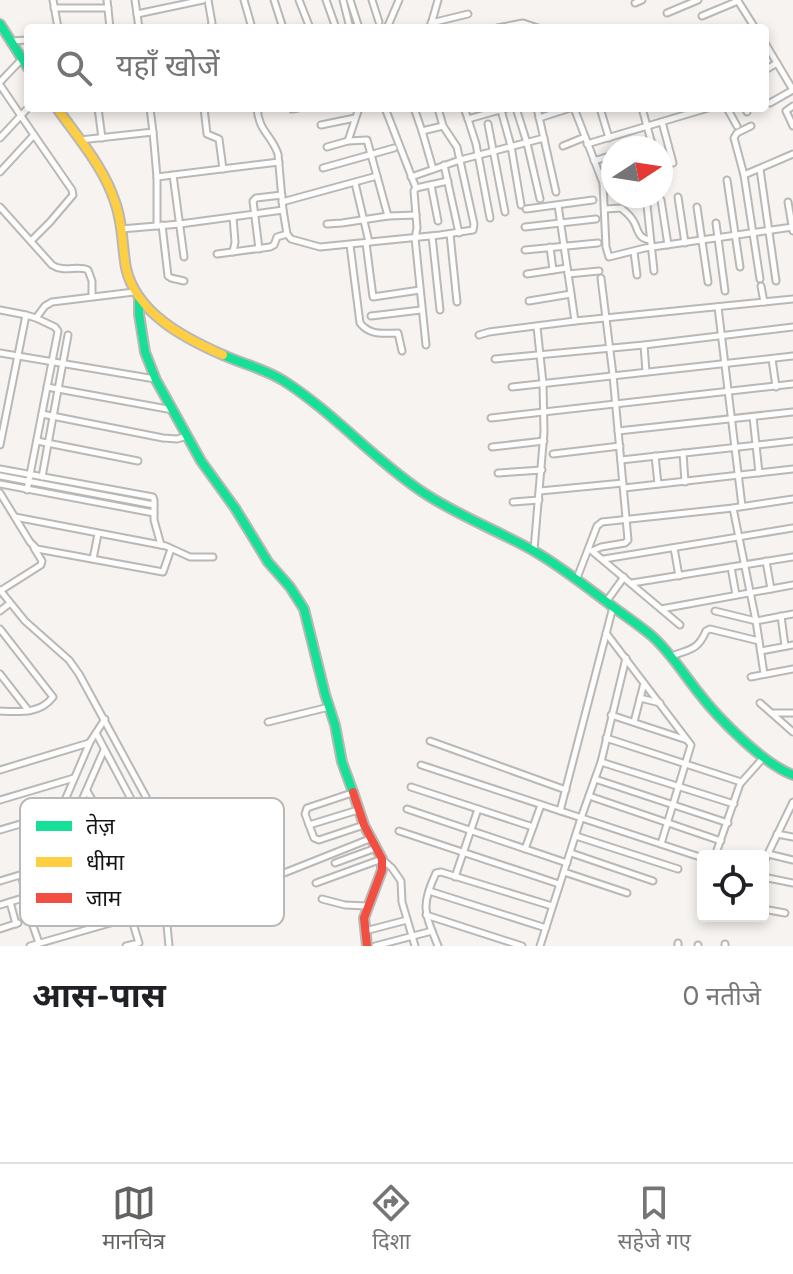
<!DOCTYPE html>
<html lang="hi">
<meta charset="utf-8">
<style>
:root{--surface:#fff;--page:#f6f6f6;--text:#202124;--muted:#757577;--line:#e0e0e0;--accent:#646260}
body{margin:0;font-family:"Varela Round","Noto Sans Devanagari",sans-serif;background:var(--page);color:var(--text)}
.controls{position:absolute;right:24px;bottom:24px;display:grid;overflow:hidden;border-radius:8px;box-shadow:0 4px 12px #0003}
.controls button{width:72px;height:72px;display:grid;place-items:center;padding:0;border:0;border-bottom:2px solid var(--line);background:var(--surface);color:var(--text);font:40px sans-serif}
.compass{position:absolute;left:601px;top:136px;width:72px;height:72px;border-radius:50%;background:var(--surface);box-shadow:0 4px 12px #0003;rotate:78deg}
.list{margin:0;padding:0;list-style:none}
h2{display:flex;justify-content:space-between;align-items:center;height:104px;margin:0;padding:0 32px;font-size:34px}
h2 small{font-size:26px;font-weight:400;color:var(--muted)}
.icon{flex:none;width:44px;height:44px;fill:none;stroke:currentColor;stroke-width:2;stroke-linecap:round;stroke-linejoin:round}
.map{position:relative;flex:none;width:793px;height:946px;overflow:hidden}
.search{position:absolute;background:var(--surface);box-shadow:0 4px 12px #0003;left:24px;right:24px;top:24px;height:88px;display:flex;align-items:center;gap:20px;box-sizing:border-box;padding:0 28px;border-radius:8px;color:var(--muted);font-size:30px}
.sheet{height:216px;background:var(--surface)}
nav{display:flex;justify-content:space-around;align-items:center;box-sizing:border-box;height:112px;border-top:2px solid var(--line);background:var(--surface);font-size:22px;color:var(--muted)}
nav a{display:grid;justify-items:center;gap:4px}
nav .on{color:var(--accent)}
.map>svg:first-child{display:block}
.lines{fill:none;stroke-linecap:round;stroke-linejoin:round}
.street-casing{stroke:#bab8b5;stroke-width:9}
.fast-casing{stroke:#bab8b5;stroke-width:12}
.slow-casing{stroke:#bab8b5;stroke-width:12}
.jam-casing{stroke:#bab8b5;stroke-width:12}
.street{stroke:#fefdfd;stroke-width:5}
.fast{stroke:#16e098;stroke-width:8}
.slow{stroke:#ffcf43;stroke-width:8}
.jam{stroke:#f24e42;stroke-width:8}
.key{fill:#fff;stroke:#b9b8b8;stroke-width:2}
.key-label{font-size:22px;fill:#161412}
</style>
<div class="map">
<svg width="793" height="946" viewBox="0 0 793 946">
<rect width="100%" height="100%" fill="#f6f3f0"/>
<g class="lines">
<defs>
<g id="street">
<path d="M53,0L58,28"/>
<path d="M107,0L110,28"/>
<path d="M135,0L139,28"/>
<path d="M208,0L212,23L210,28"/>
<path d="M244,0L252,28"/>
<path d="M274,0L283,28"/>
<path d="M299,0L310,28"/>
<path d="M326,0L336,28"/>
<path d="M343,0L350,28"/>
<path d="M350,0L359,28"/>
<path d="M372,0L379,22"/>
<path d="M738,1L755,28"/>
<path d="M635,3L642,0"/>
<path d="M54,8H108"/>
<path d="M667,13L698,0"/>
<path d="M137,14L203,0"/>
<path d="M702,16L738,1"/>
<path d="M431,23L468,14"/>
<path d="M387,28L399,0"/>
<path d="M430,28L438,0"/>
<path d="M497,28L523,23L538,28"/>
<path d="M11,41L28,40"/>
<path d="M765,43L793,90"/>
<path d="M765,70L777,63"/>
<path d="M0,82L22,59"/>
<path d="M0,85L34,135L0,172"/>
<path d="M770,103L793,90"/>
<path d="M793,106L786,111L793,126"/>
<path d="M98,108L102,138"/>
<path d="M204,108L207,134L219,139L223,169"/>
<path d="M385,108L416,188"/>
<path d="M414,108L422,131L443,126L438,108"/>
<path d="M464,108L468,119L507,108"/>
<path d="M516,108L527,143L540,199"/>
<path d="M537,108L556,192"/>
<path d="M574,108L603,183L606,247L609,257L645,248L793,227"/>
<path d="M600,108L609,138"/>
<path d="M642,108L653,148"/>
<path d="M727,108L737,126"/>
<path d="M745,108L747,112"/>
<path d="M292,109L298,108"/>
<path d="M501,110L511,146L521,205"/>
<path d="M539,118L570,108"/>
<path d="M468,119L476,144L490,218"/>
<path d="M662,122L673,163"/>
<path d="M488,124L505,212"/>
<path d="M321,125L355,118"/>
<path d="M751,126L737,133L734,138L744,175L760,279"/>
<path d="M422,131L433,169"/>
<path d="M153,132L157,177V226"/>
<path d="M0,138L28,108"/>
<path d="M80,140L153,132L150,108"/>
<path d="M348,141L359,108"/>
<path d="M587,144L708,108"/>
<path d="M563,146L585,137"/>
<path d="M327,147L348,141L367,140L388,216"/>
<path d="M594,161L613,155"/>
<path d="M444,165L459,233"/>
<path d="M323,168L394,148"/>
<path d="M760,169L776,281"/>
<path d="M661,173L662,179L661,183"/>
<path d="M173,175L184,257"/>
<path d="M744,175L793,154"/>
<path d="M601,176L613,172"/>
<path d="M157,177L279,162"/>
<path d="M411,177L460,160L544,138"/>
<path d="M727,180L740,267"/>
<path d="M355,183L369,242"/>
<path d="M431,185L438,221"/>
<path d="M646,196L654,271"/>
<path d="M678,197L685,243"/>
<path d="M661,200L668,245"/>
<path d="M282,202L377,176"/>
<path d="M788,202L793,231"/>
<path d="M558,205L575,321"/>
<path d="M0,207L52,265C64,273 77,265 88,270L92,281V296"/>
<path d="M697,207L708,282"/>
<path d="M526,209L593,200"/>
<path d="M605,209L621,208C626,212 631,216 634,222C639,232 638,238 650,240"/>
<path d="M283,210L287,234L291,239L320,247L440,235L473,230L474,224L457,147L443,126"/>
<path d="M233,217L235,242L233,252"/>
<path d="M716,223L725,291"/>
<path d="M327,224L342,223L388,216L416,215"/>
<path d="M162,225L168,276L171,278L184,281"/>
<path d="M525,227L596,219"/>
<path d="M121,229L180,224L283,210L278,154C271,134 259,132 257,108"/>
<path d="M450,234L457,302"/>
<path d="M432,236L440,310"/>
<path d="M31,241L50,222L73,195L72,190L34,135"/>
<path d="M366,243L373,297L420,290"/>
<path d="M350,245L360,323C370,336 384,333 398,333L402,351"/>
<path d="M550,247L553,270"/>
<path d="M259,249L253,201L256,198L282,195"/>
<path d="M525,250L598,243"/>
<path d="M634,252L637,275"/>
<path d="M217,254L270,247L274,245L277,237L287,234"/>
<path d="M527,274L567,268"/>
<path d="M568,274L599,271"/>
<path d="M761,286L764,302"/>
<path d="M529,301L571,294"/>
<path d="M718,307L742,506"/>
<path d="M0,310L26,315"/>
<path d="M371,316L421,310"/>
<path d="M479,335L489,332L575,321L793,299"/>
<path d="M426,345L415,238L417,228L414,191L416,188L448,181"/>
<path d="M644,345L646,372"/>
<path d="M0,353L155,379"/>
<path d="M495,359L644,345L793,327"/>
<path d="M772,359L776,387"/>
<path d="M47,387L173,410"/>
<path d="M512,387L793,356"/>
<path d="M42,414L163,438L177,439L187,436"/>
<path d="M753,417L759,473"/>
<path d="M491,418L793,384"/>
<path d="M618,431L793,412"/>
<path d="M37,441L138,461"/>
<path d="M0,445L26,315L36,318L45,306L52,302L134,292"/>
<path d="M492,447L544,441"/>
<path d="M683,453L685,482"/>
<path d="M553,454L620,446"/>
<path d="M655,456L658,484"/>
<path d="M621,460L793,441"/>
<path d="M0,469L153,497L154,500V520L161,545"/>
<path d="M498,473L542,470"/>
<path d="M0,476L154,505"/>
<path d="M42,477L68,335"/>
<path d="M0,484L154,513"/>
<path d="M624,488L793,469"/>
<path d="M27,490L58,331L55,327L36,318"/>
<path d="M540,491L623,483"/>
<path d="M0,493L30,542L37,549L163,572L171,549"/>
<path d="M513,502L539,500"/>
<path d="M733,508L756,621L764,674"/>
<path d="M15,517L166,546L190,557H213"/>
<path d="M674,548L679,576"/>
<path d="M534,550L544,432L543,383L537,327"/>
<path d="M592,551L601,547L625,543L628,540L613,375L601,278"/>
<path d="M592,551L661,609L793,585"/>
<path d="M93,559L98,534"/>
<path d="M604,559L793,528"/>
<path d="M766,561L771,589"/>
<path d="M731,567L736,595"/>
<path d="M577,578L597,526L602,522L733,508L793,499"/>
<path d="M632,583L793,557"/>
<path d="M0,590L25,621L69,660L79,674L146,797L154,819L159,841L169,946"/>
<path d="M0,591L41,565L42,561L34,548"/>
<path d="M606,602L624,577"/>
<path d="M661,609L680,625"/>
<path d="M0,611L9,604"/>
<path d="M715,611L756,621L793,614"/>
<path d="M781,616L785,646"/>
<path d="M0,629L53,697C40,714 20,712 0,711"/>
<path d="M606,633L691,745L661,844"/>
<path d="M761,651L793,645"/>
<path d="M672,656C690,649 698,650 706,631L710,629L759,641"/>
<path d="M0,674L28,710"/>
<path d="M751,677L793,669"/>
<path d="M640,698L660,703"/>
<path d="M760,703L793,732"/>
<path d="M773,713H793"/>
<path d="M611,715L687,740"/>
<path d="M268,722L329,707"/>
<path d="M634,722L644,683"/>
<path d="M96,733L131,799"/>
<path d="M606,738L741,782"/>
<path d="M430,741L566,790"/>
<path d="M601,762L734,804"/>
<path d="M421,765L703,858"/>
<path d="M0,770L89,743"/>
<path d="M595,779L728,823"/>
<path d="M411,787L533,827"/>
<path d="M87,791L102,817"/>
<path d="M352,793L307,808L305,814L314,838L319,840L364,825"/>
<path d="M589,796L721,841"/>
<path d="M0,800L74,778"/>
<path d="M407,809L567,863"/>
<path d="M560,811L613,607"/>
<path d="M75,816L104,750"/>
<path d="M309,825L358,810"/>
<path d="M0,830L58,813"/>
<path d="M399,831L559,884"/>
<path d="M777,834L793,837"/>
<path d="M50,835L90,742L105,719"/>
<path d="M576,836L678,869"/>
<path d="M525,849L541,805"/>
<path d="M571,853L653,881"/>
<path d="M768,854L793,860"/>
<path d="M715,856L740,784L764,757"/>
<path d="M125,861L160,853"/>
<path d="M335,863L376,848"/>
<path d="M763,864L793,802"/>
<path d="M54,865L60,886"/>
<path d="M128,869L161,861"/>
<path d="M564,872L627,893"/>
<path d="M284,873L372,838"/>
<path d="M21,875L27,896"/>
<path d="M455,877L478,809"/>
<path d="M763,877L793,883"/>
<path d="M0,881L115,846L121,848L131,880V887L28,921"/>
<path d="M316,883L382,859L392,868L401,881L402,902L415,946"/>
<path d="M429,891L546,928"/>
<path d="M42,892L48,914"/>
<path d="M322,899L345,905L367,906"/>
<path d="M10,902L16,924"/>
<path d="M0,905L127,866"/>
<path d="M763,909L785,913"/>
<path d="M426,915L522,946"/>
<path d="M31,920L39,943"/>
<path d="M0,929L18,923"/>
<path d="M365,931L407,920"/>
<path d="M678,943V946"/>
<path d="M725,944V946"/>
<path d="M698,945V946"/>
<path d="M30,946L166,907"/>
<path d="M126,946L139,943L131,917"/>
<path d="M375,946L432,931"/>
<path d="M438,946C425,913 420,907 436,873L441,872L552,906"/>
<path d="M540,946L581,818L601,762L626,658"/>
</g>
<g id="fast">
<path d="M0,24L28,68"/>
<path d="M139,300V314L145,352L156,380L201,461L235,508L268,562L290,587L304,609L325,694L335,725L342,762L353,792"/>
<path d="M223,355C243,364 265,369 284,381C334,413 372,458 421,491C456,515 497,530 534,551C560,566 584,585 608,603C622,614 638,624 652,636C670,652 683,673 698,692C718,718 762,763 793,775"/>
</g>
<path id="slow" d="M57,108C77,137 104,167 115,202C123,223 122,246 126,268C136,313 184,338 223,355"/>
<path id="jam" d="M353,792L364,825L382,859V870L364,918L367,946"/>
</defs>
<use href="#street" class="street-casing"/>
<use href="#fast" class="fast-casing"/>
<use href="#slow" class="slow-casing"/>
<use href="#jam" class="jam-casing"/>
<use href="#street" class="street"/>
<use href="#fast" class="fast"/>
<use href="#slow" class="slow"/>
<use href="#jam" class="jam"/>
</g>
<rect x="20" y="798" width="264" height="128" rx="12" class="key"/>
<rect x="36" y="821" width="36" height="10" fill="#16e098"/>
<rect x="36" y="857" width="36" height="10" fill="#ffcf43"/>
<rect x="36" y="893" width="36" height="10" fill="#f24e42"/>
<g class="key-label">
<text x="86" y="834">तेज़</text>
<text x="86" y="870">धीमा</text>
<text x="86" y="906">जाम</text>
</g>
</svg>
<div class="controls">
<button><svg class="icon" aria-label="locate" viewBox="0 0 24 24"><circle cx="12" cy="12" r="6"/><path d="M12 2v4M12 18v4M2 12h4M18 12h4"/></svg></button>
</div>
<svg class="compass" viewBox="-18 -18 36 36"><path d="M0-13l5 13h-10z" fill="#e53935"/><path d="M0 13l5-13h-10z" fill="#757577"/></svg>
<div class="search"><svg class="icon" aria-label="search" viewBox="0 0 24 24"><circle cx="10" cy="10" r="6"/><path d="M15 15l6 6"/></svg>यहाँ खोजें</div>
</div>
<section class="sheet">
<h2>आस-पास<small>0 नतीजे</small></h2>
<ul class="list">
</ul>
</section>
<nav>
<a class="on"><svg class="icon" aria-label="map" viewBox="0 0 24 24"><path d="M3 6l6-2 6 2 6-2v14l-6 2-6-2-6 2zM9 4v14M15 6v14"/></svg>मानचित्र</a>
<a><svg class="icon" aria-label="directions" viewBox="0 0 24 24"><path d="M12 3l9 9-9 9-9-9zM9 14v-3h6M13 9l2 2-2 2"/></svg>दिशा</a>
<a><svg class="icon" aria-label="saved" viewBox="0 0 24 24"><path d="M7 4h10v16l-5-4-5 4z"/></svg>सहेजे गए</a>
</nav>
